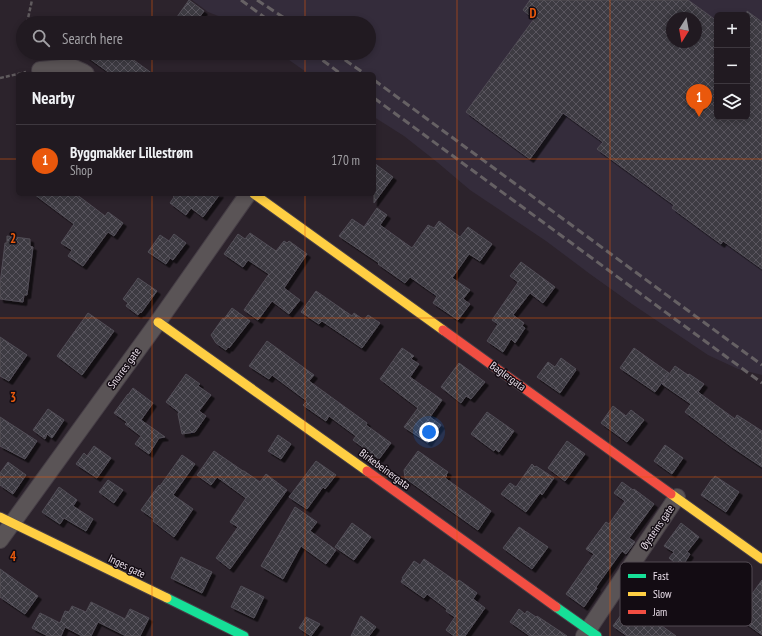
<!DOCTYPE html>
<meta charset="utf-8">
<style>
:root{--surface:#211a21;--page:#29232a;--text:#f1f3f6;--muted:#a2a1a5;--line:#3e383f;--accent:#ea580c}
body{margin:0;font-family:"PT Sans Narrow",sans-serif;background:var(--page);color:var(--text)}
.controls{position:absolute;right:12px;top:12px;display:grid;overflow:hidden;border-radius:6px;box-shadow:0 2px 6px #0003}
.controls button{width:36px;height:36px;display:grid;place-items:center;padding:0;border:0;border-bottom:1px solid var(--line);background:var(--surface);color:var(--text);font:20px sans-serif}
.compass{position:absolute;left:666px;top:12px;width:36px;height:36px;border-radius:50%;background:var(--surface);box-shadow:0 2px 6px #0003;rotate:191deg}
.you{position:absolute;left:429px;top:432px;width:14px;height:14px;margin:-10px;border:3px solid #fff;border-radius:50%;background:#1a73e8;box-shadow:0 0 0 6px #1a73e833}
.badge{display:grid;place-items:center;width:26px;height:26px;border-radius:50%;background:var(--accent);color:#fff;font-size:13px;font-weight:700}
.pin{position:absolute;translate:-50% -33px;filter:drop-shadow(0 1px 2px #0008)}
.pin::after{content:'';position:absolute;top:21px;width:14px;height:12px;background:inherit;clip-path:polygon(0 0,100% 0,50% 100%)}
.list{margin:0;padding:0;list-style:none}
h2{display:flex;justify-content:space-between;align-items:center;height:52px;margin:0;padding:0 16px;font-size:17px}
h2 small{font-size:13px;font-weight:400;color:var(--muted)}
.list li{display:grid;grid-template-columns:26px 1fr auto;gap:12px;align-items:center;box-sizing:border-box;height:72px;padding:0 16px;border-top:1px solid var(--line)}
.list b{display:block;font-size:15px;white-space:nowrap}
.list p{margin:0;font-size:13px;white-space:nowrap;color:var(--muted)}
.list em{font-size:13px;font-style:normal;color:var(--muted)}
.icon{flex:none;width:22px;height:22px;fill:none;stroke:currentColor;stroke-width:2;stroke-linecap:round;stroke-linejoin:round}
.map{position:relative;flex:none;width:762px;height:636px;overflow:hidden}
.search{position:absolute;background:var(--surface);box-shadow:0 2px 6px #0003;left:16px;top:16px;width:360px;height:44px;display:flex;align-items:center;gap:10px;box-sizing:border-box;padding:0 14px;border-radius:22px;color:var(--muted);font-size:15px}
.panel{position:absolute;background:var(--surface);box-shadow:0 2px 6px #0003;left:16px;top:72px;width:360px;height:124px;border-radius:6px}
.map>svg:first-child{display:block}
.industrial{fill:#342c3b;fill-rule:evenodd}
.building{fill:url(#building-cross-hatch);stroke:#524e57;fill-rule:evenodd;filter:url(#shadow)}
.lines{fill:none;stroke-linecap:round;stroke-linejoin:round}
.street-casing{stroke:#463e46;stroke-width:18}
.fast-casing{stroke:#463e46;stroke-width:11}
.slow-casing{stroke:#463e46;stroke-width:11}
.jam-casing{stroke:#463e46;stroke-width:11}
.path{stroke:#605b5e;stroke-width:2.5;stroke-dasharray:4 2;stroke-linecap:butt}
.street{stroke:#5a5456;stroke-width:16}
.fast{stroke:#16e098;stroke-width:9}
.slow{stroke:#ffcf43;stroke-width:9}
.jam{stroke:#f24e42;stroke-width:9}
.rail{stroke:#666164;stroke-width:3;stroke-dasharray:8 4;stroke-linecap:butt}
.grid{fill:none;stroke:#e8590c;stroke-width:1;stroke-opacity:0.55}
.labels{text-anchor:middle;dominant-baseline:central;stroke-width:3;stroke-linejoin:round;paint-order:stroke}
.street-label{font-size:11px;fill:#e9dee9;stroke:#130c13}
.key{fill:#130c13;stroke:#534b53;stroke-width:1}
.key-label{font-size:11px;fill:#e9dee9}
.grid-label{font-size:13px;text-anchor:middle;font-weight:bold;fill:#e8590c;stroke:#130c13;stroke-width:3;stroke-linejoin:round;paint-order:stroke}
</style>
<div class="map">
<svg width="762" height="636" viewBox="0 0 762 636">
<defs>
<pattern id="building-cross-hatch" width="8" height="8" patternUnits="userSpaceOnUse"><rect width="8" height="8" fill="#3e3a43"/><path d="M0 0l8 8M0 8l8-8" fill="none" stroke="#5a565e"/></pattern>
<filter id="shadow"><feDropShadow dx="3.5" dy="3.5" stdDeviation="0" flood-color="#0009"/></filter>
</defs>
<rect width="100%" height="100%" fill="#2c232c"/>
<path class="industrial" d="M192,0H762V375L738,369L708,355L632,304L590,274L546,241L470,190L437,162L404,136L374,117V74H309L279,53H369V23H236L208,12ZM717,15H747V117H717ZM672,18H696V42H672Z"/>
<g class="building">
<path d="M189,0L204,11L195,23H185L177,17Z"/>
<path d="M530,0H688L717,21V117H747V11L762,22V269L723,241L721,244L672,208L674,205L597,149L603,142L563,113L530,159L466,112L534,19L523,10ZM672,18H696V42H672Z"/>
<path d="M82,53H124L153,74H111Z"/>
<path d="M374,163L393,177L374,203Z"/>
<path d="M34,194H76L105,216L108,212L123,223L114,236L108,232L83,266L68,256L72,250L61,243L74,224Z"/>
<path d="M171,194H220L203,217L191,208L186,215L170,203L174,197Z"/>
<path d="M377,208L387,215L380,225L412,248L428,225L434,228L439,221L460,237L468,227L492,244L480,261L469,254L452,278L470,290L463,299L470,304L458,320L433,303L437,296L410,277L405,283L378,264L379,263L339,236L352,219L364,227Z"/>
<path d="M250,233L276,251L284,241L287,243L289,241L307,254L284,288L300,300L289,314L272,301L258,320L244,310L269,274L248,260L243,267L224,254L238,234L245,239Z"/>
<path d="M174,234L186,243L173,260L170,258L166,264L148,252L160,235L169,241Z"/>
<path d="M7,236L30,239V246L33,247L27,295H24L23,302L0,299V284L5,243H7Z"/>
<path d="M521,262L555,287L543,303L530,293L513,315L524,323L522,326L525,328L515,343L511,339L503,352L487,341L498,324L492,320L517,284L518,282L510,276Z"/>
<path d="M138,278L157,291L141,313L140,312L138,315L126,306L128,303L123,299Z"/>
<path d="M316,291L352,316L354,313L364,320L368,315L380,323L362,348L322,321L319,324L301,312Z"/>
<path d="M232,308L250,321L229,348L228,347L226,350L216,343L211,335L223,318L224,319Z"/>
<path d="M88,313L114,331L82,375L57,356Z"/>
<path d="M0,337L27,355L9,381L0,376Z"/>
<path d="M267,341L314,375L309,381L367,423L366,425L391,443L379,459L353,440L356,436L329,416L326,421L303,405L307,401L272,375L269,379L249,366Z"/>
<path d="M402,348L414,356L411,359L419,364L410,377L442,400L430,417L441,425L428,443L404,427L418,408L380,379Z"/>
<path d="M634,348L669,373L655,392L620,368Z"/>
<path d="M561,358L576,369L575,370H576L560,393L537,377L548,362L555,367Z"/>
<path d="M459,363L485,382L471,399L466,396L461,403L441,387Z"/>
<path d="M675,366L688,375L689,374L704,384L698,392L735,419L737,415L762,431V467L732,447L685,412L691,404L662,384Z"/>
<path d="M186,374L200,384L198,386L211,395L199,411L206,416L195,432L182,434L178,414L179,412L166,402Z"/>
<path d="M133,388L153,403L141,420L165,437L159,438L149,454L135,444L141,436L125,424L127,422L114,413L128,394V395Z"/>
<path d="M613,406L626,416L631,410L644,420L627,442L601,423Z"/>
<path d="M48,409L64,420L52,438L47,434L45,439L33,430Z"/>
<path d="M487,412L514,431L499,452L495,449L494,451L471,434Z"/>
<path d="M0,417L37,441L25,459L0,446Z"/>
<path d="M278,435L291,444L281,459L268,451Z"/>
<path d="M567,441L585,454L565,481L548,468Z"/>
<path d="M665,445L683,458L672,474L654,461Z"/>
<path d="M94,446L111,458L97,478L76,464L84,453L87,456Z"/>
<path d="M214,451L243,471H244L260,482L266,474L287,490L230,569L216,558L238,527L230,522L246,498L217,477L211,485L197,475Z"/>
<path d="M418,451L448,472L446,475L447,476L445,478L491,511L478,530L405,478L404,470Z"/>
<path d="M182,455L195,464L173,495L193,509L174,537L153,521L154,519L141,510L156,489L159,485L160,486Z"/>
<path d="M316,461L336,475L325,489L323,487L307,509L289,497Z"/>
<path d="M8,462L26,475L13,494L0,485V473Z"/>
<path d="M532,464L535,467L536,466L554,478L542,495L540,493L526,512L501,494L510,483L516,487Z"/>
<path d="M715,476L739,492L726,512L701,495L712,479H713Z"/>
<path d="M108,480L123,490L114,503L99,492Z"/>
<path d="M622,482L633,490L634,489L654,504L629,538L635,542L626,554L622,551L596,587L597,588L584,607L566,594L594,554L586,549L606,522L609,524L625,501L614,493Z"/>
<path d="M59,487L77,500L73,506L93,519L86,531L64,518L60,524L42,512Z"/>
<path d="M295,507L317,522L310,531L336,550L326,564L301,546L283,579L261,566Z"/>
<path d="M352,523L371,537L354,560L335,547Z"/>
<path d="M681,523L699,537L687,552L690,554L685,562L716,584L704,602L690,593L689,595L668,580L679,566L669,558L674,552L664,546Z"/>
<path d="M519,527L548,547L532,569L503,548Z"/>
<path d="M181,557L212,572L202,593L171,578Z"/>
<path d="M424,559L457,582L459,580L477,593L473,599L485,608L465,636H454L446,630L455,617L446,611L447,609L427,594L424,598L401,582L403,578H402L414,561L420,565Z"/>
<path d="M0,569L38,596L25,614L0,597Z"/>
<path d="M648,575L667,588L648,616L676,636H627L613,626L639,590L638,589Z"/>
<path d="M762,580V635L736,616Z"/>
<path d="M241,586L264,597L254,618L231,607Z"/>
<path d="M91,602L125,619L130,609L149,618L140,636H126L98,622L91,636H82L65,627L61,636H48L32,628L40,613L60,623L65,611L69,612L72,606L86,612Z"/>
<path d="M519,609L525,614L527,611L536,617L537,616L567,636H530L510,622Z"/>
<path d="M361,616L376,627L369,636H351Z"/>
<path d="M306,617L320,624L311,636L299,628Z"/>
</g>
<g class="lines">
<defs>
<g id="street">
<path d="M40,70L72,67L83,72L86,74"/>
<path d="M0,540L158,322L248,194"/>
<path d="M584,636L677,497"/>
</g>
<g id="fast">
<path d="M167,598L244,636"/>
<path d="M556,607L597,636"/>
</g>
<g id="slow">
<path d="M254,194L443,330"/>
<path d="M158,322L367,471"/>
<path d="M671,494L762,559"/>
<path d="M0,517L167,598"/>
</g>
<g id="jam">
<path d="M443,330L671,494"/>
<path d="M367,471L556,607"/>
</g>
</defs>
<use href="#street" class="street-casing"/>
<use href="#fast" class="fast-casing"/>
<use href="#slow" class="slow-casing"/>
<use href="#jam" class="jam-casing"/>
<g class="path">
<path d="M27,23L32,0"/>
<path d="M18,74L26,72"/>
<path d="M0,78L18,74"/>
</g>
<use href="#street" class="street"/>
<use href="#fast" class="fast"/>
<use href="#slow" class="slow"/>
<use href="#jam" class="jam"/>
<g class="rail">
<path d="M241,0L272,23"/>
<path d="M257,0L292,23"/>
<path d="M313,53L341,74"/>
<path d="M335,53L365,74"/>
<path d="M374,80L762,365"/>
<path d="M374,98L762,383"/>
</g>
</g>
<path class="grid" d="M152,0V23M305,0V23M457,0V636M610,0V636M152,53V74M305,53V74M0,159H18M374,159H762M152,194V636M305,194V636M0,318H762M0,477H762"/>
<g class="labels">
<g class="street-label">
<text transform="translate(124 368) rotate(-54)">Snorres gate</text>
<text transform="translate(508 376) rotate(36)">Baglergata</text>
<text transform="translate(385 469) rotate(36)">Birkebeinergata</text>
<text transform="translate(657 527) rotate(-56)">Øysteins gate</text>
<text transform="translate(127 566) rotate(26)">Inges gate</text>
</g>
</g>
<rect x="620" y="562" width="132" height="64" rx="6" class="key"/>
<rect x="628" y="574" width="18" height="4" fill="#16e098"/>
<rect x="628" y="592" width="18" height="4" fill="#ffcf43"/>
<rect x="628" y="610" width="18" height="4" fill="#f24e42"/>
<g class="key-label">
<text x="653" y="580">Fast</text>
<text x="653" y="598">Slow</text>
<text x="653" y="616">Jam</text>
</g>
<g class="grid-label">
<text x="533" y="18">D</text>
<text x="13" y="243">2</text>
<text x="13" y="402">3</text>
<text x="13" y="561">4</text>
</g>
</svg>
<div class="controls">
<button>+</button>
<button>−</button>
<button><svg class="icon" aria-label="layers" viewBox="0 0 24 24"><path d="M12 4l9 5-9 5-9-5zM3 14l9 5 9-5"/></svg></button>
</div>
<svg class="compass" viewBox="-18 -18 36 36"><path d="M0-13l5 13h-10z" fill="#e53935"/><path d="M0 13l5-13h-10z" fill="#a2a1a5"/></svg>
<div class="you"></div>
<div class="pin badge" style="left:699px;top:117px">1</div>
<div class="search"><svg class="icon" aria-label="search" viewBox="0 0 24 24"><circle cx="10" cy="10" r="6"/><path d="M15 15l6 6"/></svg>Search here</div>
<section class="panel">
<h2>Nearby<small></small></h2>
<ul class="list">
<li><span class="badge">1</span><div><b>Byggmakker Lillestrøm</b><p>Shop</p></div><em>170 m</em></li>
</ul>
</section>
</div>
